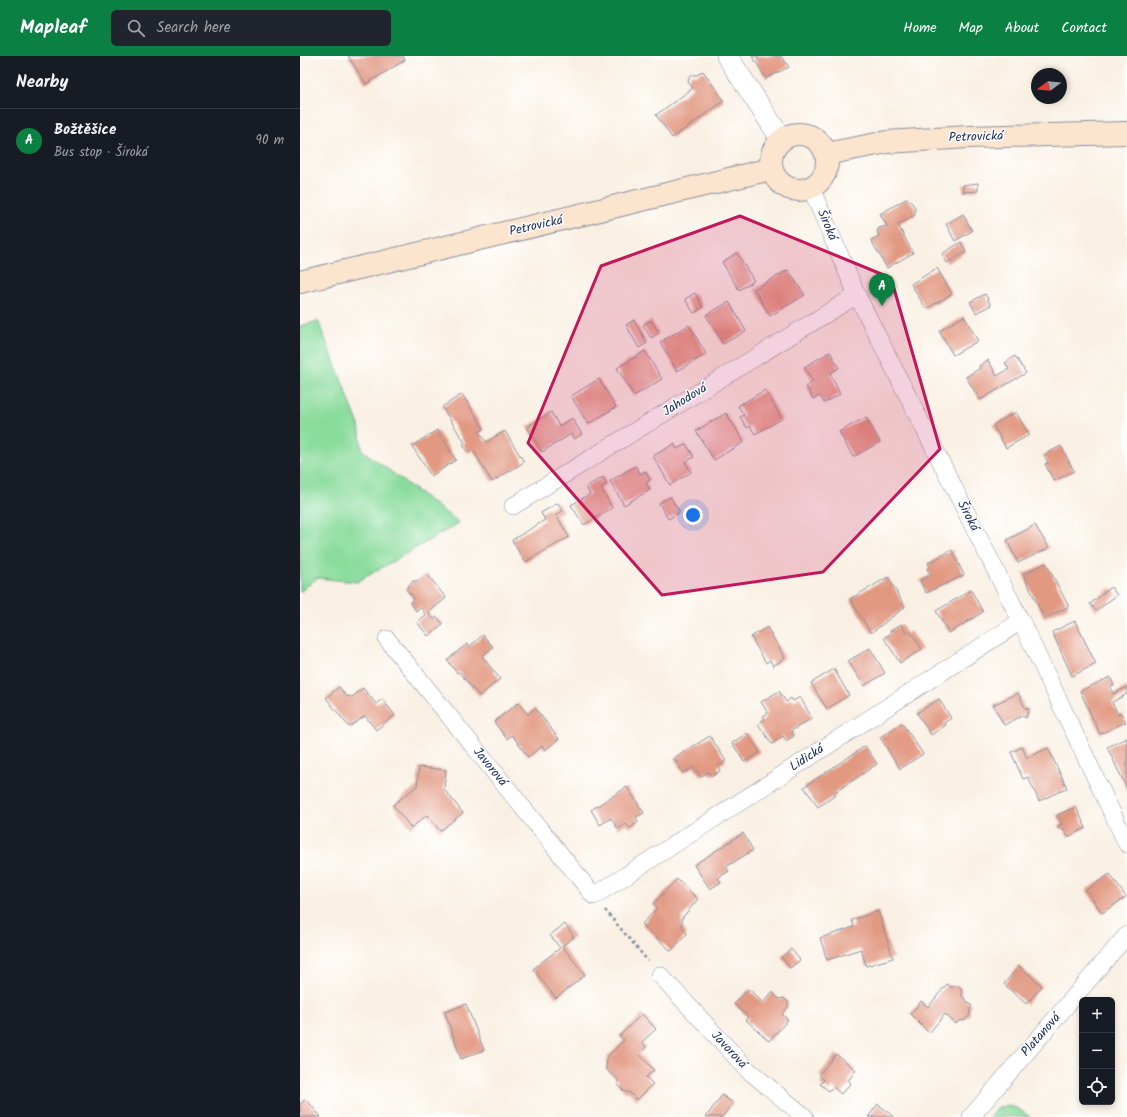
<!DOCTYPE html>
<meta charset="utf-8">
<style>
:root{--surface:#171b24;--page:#20242c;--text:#f1f3f6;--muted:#9ea1a6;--line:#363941;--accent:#0b8043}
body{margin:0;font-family:Kalam,sans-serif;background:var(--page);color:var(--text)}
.controls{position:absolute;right:12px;bottom:12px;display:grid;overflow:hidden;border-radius:6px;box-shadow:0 2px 6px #0003}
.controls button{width:36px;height:36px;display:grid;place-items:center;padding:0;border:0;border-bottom:1px solid var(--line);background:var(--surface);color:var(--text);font:20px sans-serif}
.compass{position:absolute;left:731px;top:12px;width:36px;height:36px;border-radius:50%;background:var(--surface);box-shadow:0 2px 6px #0003;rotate:254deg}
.you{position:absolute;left:393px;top:459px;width:14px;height:14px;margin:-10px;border:3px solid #fff;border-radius:50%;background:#1a73e8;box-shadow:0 0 0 6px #1a73e833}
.badge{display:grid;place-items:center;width:26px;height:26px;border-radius:50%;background:var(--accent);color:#fff;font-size:13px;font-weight:700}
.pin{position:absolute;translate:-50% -33px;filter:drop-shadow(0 1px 2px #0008)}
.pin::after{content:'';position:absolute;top:21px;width:14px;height:12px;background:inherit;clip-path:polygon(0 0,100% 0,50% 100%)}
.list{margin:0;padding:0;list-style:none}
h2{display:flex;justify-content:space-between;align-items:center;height:52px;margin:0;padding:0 16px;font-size:17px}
h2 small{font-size:13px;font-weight:400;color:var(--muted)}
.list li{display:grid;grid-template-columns:26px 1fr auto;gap:12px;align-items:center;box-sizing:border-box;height:64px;padding:0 16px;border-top:1px solid var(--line)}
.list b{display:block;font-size:15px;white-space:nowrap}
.list p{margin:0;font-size:13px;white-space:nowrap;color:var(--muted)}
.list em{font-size:13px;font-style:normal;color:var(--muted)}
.icon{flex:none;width:22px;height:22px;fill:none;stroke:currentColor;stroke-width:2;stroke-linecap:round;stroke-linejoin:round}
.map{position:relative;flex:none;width:827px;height:1061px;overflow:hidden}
header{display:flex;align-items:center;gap:24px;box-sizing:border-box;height:56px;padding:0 20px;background:var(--accent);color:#fff}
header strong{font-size:19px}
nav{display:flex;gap:22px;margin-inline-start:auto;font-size:14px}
.search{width:280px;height:36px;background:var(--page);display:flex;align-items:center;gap:10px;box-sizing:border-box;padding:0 14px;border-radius:6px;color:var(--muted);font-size:15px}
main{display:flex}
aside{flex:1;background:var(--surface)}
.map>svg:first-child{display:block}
.green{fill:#8adc9c;stroke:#52867d}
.building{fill:#e29982}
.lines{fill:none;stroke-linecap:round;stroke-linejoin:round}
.minor-casing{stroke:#8a90a0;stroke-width:18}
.tertiary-casing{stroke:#8a90a0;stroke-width:22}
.secondary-casing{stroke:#8a90a0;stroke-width:24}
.path{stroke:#8a90a0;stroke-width:2.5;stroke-dasharray:3 3;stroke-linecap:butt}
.minor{stroke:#fff;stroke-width:17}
.tertiary{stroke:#fff;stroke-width:21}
.secondary{stroke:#fce5cf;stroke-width:22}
.marked{fill:#c2185b;fill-opacity:0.2;stroke:#c2185b;stroke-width:3;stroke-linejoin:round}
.labels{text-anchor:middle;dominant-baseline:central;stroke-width:3;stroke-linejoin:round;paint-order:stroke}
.street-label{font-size:13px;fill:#1b2f5e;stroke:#fff}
</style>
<header>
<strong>Mapleaf</strong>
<div class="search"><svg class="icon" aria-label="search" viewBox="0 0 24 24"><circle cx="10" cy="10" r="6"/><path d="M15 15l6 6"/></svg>Search here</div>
<nav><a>Home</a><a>Map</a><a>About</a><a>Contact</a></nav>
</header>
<main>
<aside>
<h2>Nearby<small></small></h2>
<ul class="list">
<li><span class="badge">A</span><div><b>Božtěšice</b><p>Bus stop · Široká</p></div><em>90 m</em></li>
</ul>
</aside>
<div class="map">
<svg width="827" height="1061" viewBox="0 0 827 1061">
<rect width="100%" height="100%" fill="#fff"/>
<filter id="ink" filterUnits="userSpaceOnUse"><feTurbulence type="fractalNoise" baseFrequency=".025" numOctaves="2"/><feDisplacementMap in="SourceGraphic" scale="8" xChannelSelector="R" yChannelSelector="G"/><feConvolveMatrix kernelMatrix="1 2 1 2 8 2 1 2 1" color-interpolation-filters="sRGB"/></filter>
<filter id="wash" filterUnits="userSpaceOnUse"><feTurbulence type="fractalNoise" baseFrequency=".012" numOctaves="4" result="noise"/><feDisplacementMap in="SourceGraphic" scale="16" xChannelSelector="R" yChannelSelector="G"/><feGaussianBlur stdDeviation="0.9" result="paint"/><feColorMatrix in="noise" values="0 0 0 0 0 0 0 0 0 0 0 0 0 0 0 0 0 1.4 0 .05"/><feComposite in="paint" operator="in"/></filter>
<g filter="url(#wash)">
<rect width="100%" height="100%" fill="#f9f0e3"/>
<g class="green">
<path d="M18,265L59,369L62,394L159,467L57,526L17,522L0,536V270Z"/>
<path d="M709,1050L719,1053L730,1061H689L698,1051Z"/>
</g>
<g id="blocks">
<g class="building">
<path d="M48,0H103L105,4L66,28Z"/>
<path d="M452,0H481L489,11L466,22Z"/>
<path d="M403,15L424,45L372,82L356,59L393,32L388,26L390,19H397Z"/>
<path d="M678,127V135L663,136V129Z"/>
<path d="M606,143L612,147L615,152V159L598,169L613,197L587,212L571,184L579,180L577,175L579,172L587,170L580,158Z"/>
<path d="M663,158L672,175L655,185L646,168Z"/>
<path d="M661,186L666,196L647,207L642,198Z"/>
<path d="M437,197L454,225L439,234L422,206Z"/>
<path d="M637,212L652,238L626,253L611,228Z"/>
<path d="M488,214L505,239L470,260L454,233Z"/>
<path d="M395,237L403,251L394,257L385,243Z"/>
<path d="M685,238L691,249L676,257L670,246Z"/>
<path d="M429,246L446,275L423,288L406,259Z"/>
<path d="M664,260L678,285L653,299L639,275Z"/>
<path d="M334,264L347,287L339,292L326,269Z"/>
<path d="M351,264L359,277L351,282L343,269Z"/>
<path d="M389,269L406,298L377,315L360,286Z"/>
<path d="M345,295L362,323L334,340L317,312Z"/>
<path d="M530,296L539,312L530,317L540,338L524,347L520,340L513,343L506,330L513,326L504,311Z"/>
<path d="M715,300L726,317L680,344L666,321L680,312L679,310L688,304L697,320L709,313L705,307Z"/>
<path d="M299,323L316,351L288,368L271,340Z"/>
<path d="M465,334L482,363L455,378L450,370L447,372L440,361L444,359L438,350Z"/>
<path d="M162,338L184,373L179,376L186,386L205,375L224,406L192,426L173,394L168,397L163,389L165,387L142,351Z"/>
<path d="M251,356L259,370L272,362L282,378L274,383L271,378L242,396L227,371Z"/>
<path d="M716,356L729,379L706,392L693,369Z"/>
<path d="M426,357L444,386L414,404L396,375Z"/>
<path d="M566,361L580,386L553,401L539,376Z"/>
<path d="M137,374L156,404L131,420L112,390Z"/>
<path d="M374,388L377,393L386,388L394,401L385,406L391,416L370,429L353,400Z"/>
<path d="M761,390L774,415L754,425L745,408L748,407L744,399Z"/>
<path d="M336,410L340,418L345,415L350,424L346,427L350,434L324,449L310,425Z"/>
<path d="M303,421L307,428L301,432L312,452L284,469L271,449L290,438L286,431Z"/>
<path d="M370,441L380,456L368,463L359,447Z"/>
<path d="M258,447L263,455L256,459L269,481L225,506L212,484L245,464L241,457Z"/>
<path d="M735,469L749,492L718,507L707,484Z"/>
<path d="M652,494L664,519L626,537L620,524L631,519L627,513L630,511L628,507Z"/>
<path d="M746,507L768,549V551L744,562L723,518Z"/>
<path d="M127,518L146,542L128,557L134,563L137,561L143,568L128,580L117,566L126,559L120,551L116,555L110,546L114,543L106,533L113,525H117Z"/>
<path d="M588,521L605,551L571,577L550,543Z"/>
<path d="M811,531L817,539L796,555L790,548Z"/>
<path d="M671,534L683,556L649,577L636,555Z"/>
<path d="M775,565L796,608L772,620L752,576Z"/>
<path d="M601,568L607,578L610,575L622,593L600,607L584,582L591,577L590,575Z"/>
<path d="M467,571L485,602L473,610L470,604L466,607L451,581Z"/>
<path d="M183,579L193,591L182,600L200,623L179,640L159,616L157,617L147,604L167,588L169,591Z"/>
<path d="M570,592L585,617L564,630L548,605Z"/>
<path d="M534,613L549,639L527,653L511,627Z"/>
<path d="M810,621L814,629L810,631L813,638L827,631V638L812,646L818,659L821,657L826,666L800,678L780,635Z"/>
<path d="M39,631L46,640L52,641L63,632L76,648L82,643L95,659L76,674L65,660L49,671L26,642Z"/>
<path d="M479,635L486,646L491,642L493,645L500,641L512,662L491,675L494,680L486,685L483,680L472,688L458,668L465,663L463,660L468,657L461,646Z"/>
<path d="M718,637L725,652L729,653L726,662L722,660L704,669L693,649Z"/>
<path d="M639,643L651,662L644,667L646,669L631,679L617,657Z"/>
<path d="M218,647L228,658L235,652L259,683L245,694L242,690L228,701L212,679L207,683L194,666Z"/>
<path d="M602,667L623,698L600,713L580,681Z"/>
<path d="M447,677L460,696L444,706L432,687Z"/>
<path d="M410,680L426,705L418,710L420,715L412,720L408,716L401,721L394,711L383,717L374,702Z"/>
<path d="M827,682V733L807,691Z"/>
<path d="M565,690L577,708L534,737L536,739L518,751L504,731Z"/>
<path d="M722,691L727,702L748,692L767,732L739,745L728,721L723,723L711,696Z"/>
<path d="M119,711L146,714L144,733L163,757L140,775L127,759L111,772L93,749L117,730Z"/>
<path d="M327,731L344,757L336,761L338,766L330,772L326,768L318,773L311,762L300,769L291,754Z"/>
<path d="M776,751L786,772L768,781L763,772L760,773L758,770L762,768L757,759Z"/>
<path d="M443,777L453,794L426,811L429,815L418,822L421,826L410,833L394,809Z"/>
<path d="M810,818L826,841L802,857L786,834Z"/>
<path d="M377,823L398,843L382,862V871L387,878L371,895L342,868L357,852L353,848Z"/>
<path d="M578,855L593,902L566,910L561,893L527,904L520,882L554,871L552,864Z"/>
<path d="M265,868L274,881L262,890L285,919L256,942L233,913L260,892L250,879Z"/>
<path d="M491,893L500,904L490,912L481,901Z"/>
<path d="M719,910L742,930L726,948L704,928Z"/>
<path d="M647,928L651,931L659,930L661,932L662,940L672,950L670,953V959L665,964L659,965L656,968L645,958L629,977L610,958L621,945L628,951Z"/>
<path d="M449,933L463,947L472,936L479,943L484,942L488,946V951L482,958L488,964L469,985L446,964L449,962L434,948Z"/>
<path d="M166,948L184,994L161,1003L145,956Z"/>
<path d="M342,958L356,973L342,986L346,991L339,998L354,1014L346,1021L353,1028L337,1044L329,1036H325L318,1029V1024L306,1013L307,1001L324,984L319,980Z"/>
<path d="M536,998L556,1014L548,1025L551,1027L541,1038L533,1031L529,1035L520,1028L524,1024L519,1019Z"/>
<path d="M422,1039L433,1047L422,1061H406Z"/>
<path d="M6,1043L21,1061H0V1048Z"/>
<path d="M578,1048L594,1061H568Z"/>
</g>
</g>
</g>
<g filter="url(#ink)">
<use href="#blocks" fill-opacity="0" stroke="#8a90a0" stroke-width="1"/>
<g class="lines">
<defs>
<g id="minor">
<path d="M511,132L557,239L721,565L827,788"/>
<path d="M213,450L557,239"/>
<path d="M87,583L294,840L721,565"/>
<path d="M360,919L448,1014L505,1061"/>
<path d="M671,1061L827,879"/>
</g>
<path id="tertiary" d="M427,0L482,84"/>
<g id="secondary">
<circle cx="499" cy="106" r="28"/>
<path d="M526,98L587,86L668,81L827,77"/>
<path d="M0,226L471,113"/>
</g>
</defs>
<use href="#minor" class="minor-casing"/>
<use href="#tertiary" class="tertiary-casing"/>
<use href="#secondary" class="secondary-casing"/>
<path class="path" d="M305,854L348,905"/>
<use href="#minor" class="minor"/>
<use href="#tertiary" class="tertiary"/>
<use href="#secondary" class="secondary"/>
</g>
</g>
<path class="marked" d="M440,160L591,222L640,393L523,516L362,539L228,387L301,210Z"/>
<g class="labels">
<g class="street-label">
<text transform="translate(676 81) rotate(-2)">Petrovická</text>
<text transform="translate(527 169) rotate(67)">Široká</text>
<text transform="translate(236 170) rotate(-13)">Petrovická</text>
<text transform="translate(385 344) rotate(-32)">Jahodová</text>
<text transform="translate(668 460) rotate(63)">Široká</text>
<text transform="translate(507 702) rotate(-33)">Lidická</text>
<text transform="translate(190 711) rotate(51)">Javorová</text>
<text transform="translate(741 979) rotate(-49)">Platanová</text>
<text transform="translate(429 994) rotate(47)">Javorová</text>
</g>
</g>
</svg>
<div class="controls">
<button>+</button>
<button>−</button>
<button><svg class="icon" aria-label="locate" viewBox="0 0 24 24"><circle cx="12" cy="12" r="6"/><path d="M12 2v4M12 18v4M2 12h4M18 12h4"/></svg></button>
</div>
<svg class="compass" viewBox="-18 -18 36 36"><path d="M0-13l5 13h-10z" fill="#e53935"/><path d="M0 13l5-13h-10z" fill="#9ea1a6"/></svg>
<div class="you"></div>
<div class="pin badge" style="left:582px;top:250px">A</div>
</div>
</main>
